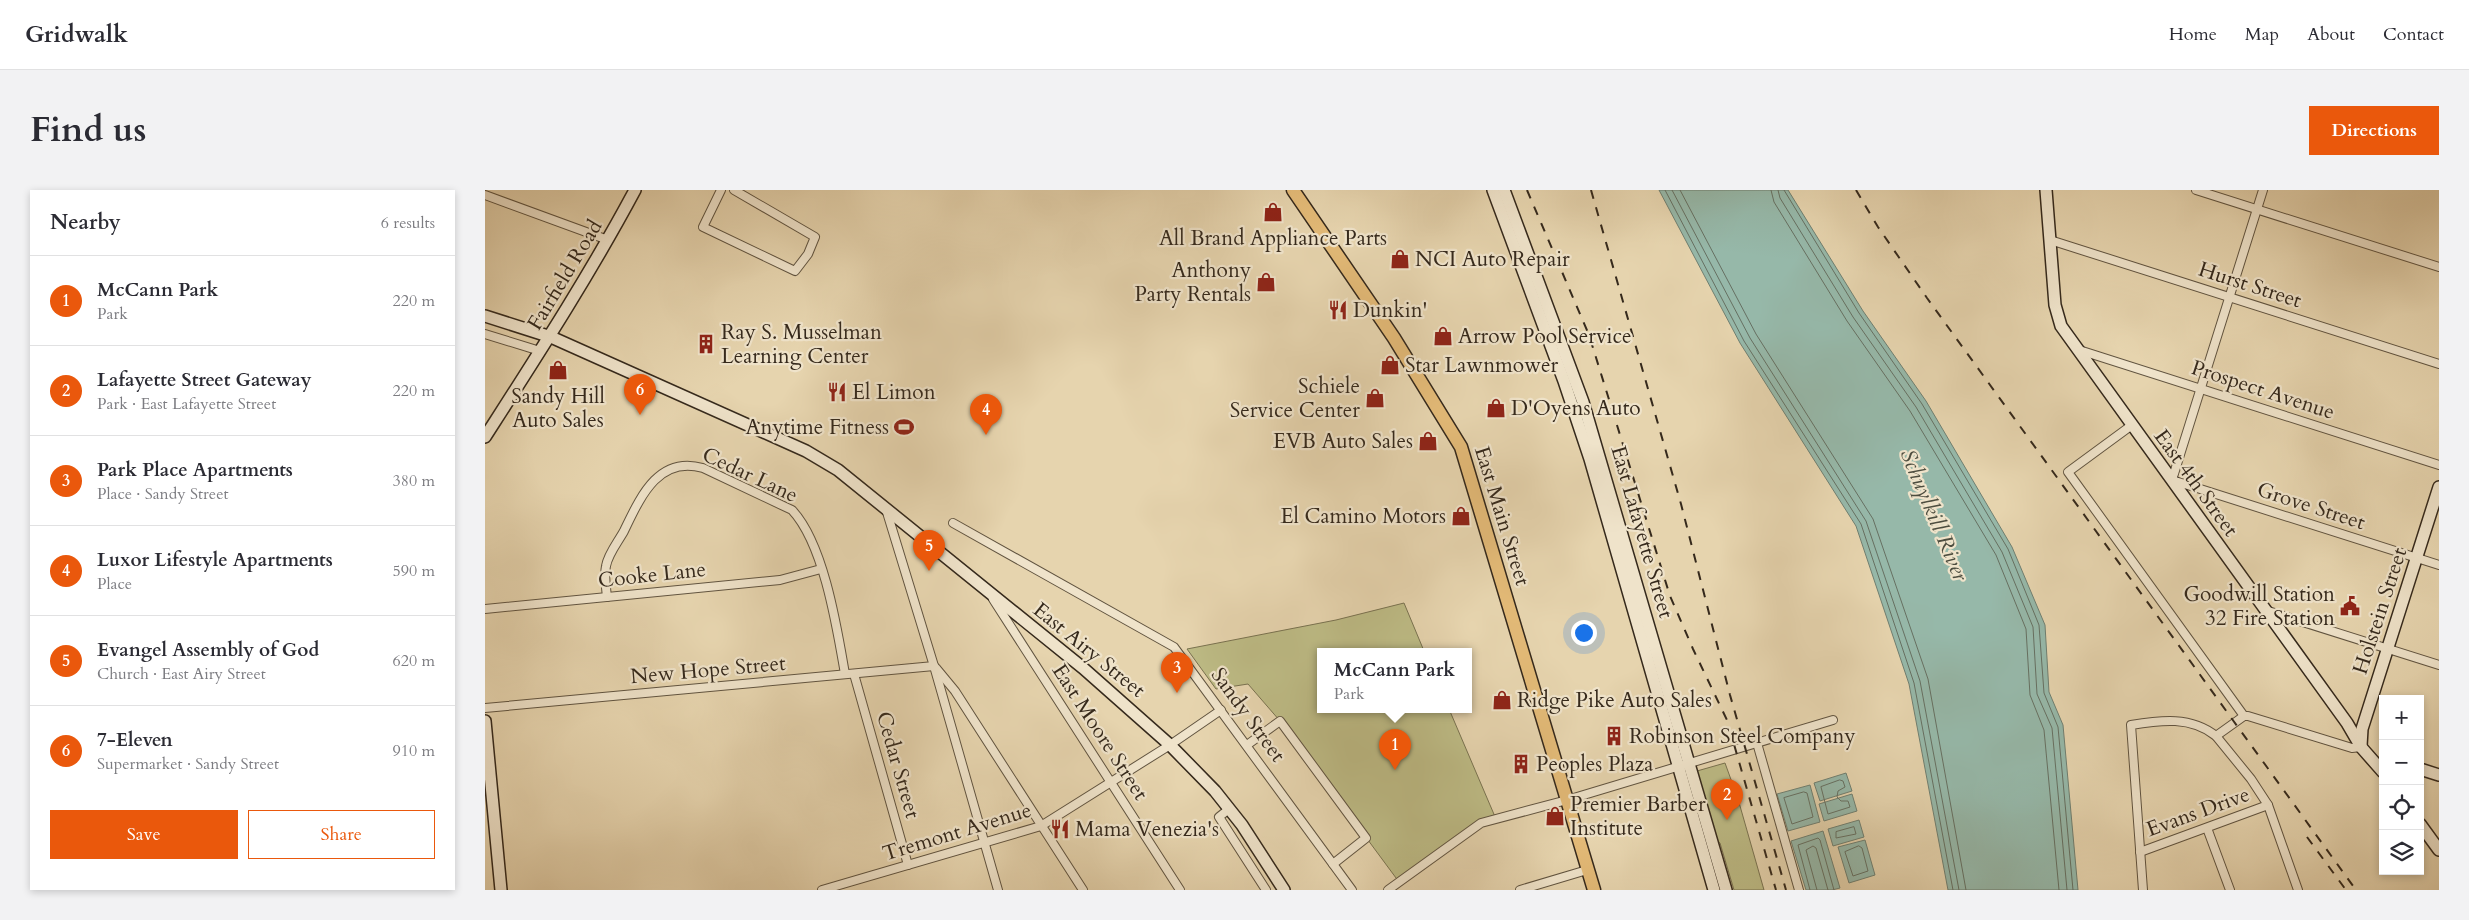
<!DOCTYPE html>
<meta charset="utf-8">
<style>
:root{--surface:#fff;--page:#f2f2f3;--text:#2b2b33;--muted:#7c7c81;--line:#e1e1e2;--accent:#ea580c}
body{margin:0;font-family:Cardo,serif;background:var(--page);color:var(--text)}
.controls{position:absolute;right:15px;bottom:15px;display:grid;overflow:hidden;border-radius:0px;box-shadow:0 2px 8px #0003}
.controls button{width:45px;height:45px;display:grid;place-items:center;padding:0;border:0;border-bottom:1px solid var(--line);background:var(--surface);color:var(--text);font:25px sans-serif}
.you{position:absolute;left:1098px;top:442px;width:18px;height:18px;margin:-12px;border:4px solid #fff;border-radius:50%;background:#1a73e8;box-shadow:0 0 0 8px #1a73e833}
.badge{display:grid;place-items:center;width:32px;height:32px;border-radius:50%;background:var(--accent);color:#fff;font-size:16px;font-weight:700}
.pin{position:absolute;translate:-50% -41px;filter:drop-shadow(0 1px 2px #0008)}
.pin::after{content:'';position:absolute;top:26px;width:18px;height:15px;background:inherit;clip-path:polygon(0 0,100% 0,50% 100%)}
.popup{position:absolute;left:832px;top:458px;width:155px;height:65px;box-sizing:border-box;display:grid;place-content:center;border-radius:0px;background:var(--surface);filter:drop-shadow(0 1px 4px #0005);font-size:16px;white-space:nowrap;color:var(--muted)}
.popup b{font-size:19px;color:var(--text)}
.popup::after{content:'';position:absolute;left:50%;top:100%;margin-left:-10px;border:10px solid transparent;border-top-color:var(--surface)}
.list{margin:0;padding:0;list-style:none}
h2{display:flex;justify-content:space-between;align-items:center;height:65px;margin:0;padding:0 20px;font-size:21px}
h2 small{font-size:16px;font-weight:400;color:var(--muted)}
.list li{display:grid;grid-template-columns:32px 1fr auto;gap:15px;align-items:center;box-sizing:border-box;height:90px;padding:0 20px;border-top:1px solid var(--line)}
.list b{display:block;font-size:19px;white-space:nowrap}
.list p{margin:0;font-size:16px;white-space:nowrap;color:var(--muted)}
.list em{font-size:16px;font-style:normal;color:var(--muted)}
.actions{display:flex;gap:10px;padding:15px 20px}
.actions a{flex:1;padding:11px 0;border:1px solid var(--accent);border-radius:0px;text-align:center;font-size:18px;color:var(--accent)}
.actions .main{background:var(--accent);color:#fff}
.icon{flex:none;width:28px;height:28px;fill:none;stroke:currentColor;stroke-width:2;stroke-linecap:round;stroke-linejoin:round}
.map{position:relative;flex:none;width:1954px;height:700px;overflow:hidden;border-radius:0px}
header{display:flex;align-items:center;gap:30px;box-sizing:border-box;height:70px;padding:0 25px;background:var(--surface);border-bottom:1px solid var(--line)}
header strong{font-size:24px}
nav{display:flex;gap:28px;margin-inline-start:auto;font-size:18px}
.intro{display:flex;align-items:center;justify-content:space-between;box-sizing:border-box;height:120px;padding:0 30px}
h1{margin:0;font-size:35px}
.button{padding:12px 22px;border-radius:0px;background:var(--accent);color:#fff;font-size:18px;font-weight:700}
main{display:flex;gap:30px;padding:0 30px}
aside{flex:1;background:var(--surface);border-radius:0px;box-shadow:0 2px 8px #0003}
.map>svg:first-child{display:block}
.green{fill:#bdbb85;stroke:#797250}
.water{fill:#96b8a9;stroke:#6f7f71}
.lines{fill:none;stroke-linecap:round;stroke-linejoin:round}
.shore{stroke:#667062;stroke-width:1}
.street-casing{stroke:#615440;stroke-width:10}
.secondary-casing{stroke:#35291c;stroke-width:14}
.primary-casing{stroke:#35291c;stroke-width:15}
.street{stroke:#efe3ca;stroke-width:8}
.secondary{stroke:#efe3ca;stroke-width:11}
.primary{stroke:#e3ba77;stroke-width:12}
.rail{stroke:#35291c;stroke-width:2;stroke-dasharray:9 9;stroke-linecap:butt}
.labels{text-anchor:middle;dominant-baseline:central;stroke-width:4.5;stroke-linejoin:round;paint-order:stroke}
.poi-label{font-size:21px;fill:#35291c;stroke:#efe3ca;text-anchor:start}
.street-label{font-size:21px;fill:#35291c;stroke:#efe3ca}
.water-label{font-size:22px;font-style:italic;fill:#4d4d3f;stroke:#efe3ca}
</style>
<header>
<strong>Gridwalk</strong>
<nav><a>Home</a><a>Map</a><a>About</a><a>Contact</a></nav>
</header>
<div class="intro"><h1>Find us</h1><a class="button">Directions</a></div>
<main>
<aside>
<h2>Nearby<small>6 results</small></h2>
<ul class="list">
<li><span class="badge">1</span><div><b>McCann Park</b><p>Park</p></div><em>220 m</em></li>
<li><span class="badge">2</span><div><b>Lafayette Street Gateway</b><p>Park · East Lafayette Street</p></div><em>220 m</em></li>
<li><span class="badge">3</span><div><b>Park Place Apartments</b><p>Place · Sandy Street</p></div><em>380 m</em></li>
<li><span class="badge">4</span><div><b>Luxor Lifestyle Apartments</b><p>Place</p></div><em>590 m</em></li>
<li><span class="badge">5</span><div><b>Evangel Assembly of God</b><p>Church · East Airy Street</p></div><em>620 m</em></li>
<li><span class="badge">6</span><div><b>7-Eleven</b><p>Supermarket · Sandy Street</p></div><em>910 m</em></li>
</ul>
<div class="actions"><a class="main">Save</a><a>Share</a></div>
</aside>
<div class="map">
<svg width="1954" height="700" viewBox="0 0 1954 700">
<rect width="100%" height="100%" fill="#e6d4ae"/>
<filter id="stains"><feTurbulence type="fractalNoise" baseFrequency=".004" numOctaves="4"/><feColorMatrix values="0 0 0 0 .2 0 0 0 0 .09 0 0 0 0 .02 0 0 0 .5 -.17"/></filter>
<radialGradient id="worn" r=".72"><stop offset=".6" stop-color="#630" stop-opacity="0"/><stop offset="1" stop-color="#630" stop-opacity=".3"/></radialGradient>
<g class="green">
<path d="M919,413L939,461H836V519H964L1011,629L996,633L914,692L795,531L763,494L731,499L702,459L851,430Z"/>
<path d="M1240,573L1253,609L1279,700H1249L1235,653L1231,651L1212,581Z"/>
</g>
<g class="water">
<path d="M1174,0H1303L1378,121L1441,211L1527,357L1560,435L1564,502L1578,535L1593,700H1463L1424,494L1371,336L1255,153Z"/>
<path d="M1361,583L1367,601L1335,611L1329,593Z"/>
<path d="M1325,595L1335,632L1303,641L1292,604Z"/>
<path d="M1367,604L1372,621L1339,631L1334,614Z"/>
<path d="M1374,630L1379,647L1348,656L1343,639Z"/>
<path d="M1338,641L1355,698L1347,700H1321L1306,651Z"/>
<path d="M1380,650L1390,685L1364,693L1353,657Z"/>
</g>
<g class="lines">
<g class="shore">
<path d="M1180,0L1259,151L1376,334L1429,493L1468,700"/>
<path d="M1187,0L1265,148L1381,331L1435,491L1474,700"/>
<path d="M1195,0L1271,144L1388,329L1443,489L1481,700"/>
<path d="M1286,0L1289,12L1362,131L1425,221L1511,365L1541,439L1545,505L1559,540L1574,700"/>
<path d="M1293,0L1295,8L1368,127L1431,217L1517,362L1548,437L1552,504L1567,538L1582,700"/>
<path d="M1299,0L1374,123L1437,214L1523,359L1554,435L1559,503L1573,537L1588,700"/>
<path d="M1355,590L1358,591L1360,597L1353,601L1352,607L1356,611H1363L1365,617L1343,624L1336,597Z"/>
<path d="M1319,602L1322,603L1328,627L1307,634L1299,608Z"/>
<path d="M1369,637L1371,644L1351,648V642Z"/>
<path d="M1374,656L1377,658L1383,681L1368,686L1360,662Z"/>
<path d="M1325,700L1313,655L1333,648L1335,650L1349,700"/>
<path d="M1332,700L1321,660L1328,656L1331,658L1343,700"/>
</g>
<defs>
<g id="street">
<path d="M236,0L218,37L310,81L323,64L330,47L249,0"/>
<path d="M1711,0L1954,77"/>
<path d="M1778,0L1687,290L1954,375"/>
<path d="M0,5L123,50"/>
<path d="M1565,50L1954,174"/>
<path d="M0,144L55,161"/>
<path d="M1594,160L1954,275"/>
<path d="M1647,235L1583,282L1759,526"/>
<path d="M401,319L449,476L513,700"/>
<path d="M468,333L689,457L867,700"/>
<path d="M122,407C121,397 119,385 121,376C123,364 133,352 139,341C155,308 173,265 218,278L307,320C339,354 352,438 360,484"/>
<path d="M508,409L695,700"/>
<path d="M0,419L295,390L336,379"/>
<path d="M1780,420L1954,475"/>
<path d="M451,478L470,501L598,700"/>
<path d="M369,484L423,675"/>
<path d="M0,518L449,476"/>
<path d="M1731,546L1759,526H1763L1867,558L1876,557"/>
<path d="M1272,553L1314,700"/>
<path d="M762,555L795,531L881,648L848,674"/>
<path d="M744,619L734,627L781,700"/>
<path d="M1722,638L1745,700"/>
<path d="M1655,662L1783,615"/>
<path d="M337,700L556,636L685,555L736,520"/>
<path d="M903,700L996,633L1082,610L1348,530"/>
<path d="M1035,700L1102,680"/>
<path d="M1658,700L1646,535C1676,530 1706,526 1731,546L1766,589L1783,615L1813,700"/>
</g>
<g id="secondary">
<path d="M1008,0L1079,191L1105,269L1229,700"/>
<path d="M1019,0L1098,212L1241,700"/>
<path d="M1561,0L1570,115L1576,136L1862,533L1876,557L1898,582"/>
<path d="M0,126L66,147L321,261L353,280L598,478L685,555L730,601L757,635L799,700"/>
<path d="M0,247C52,166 104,86 150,0"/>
<path d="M0,531L16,700"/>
<path d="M1876,556L1877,539L1954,297"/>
<path d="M1935,579L1954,585"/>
<path d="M1935,634L1954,660"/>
</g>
<path id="primary" d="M808,0L909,148L976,257L1109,700"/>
</defs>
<use href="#street" class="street-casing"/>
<use href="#secondary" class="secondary-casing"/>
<use href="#primary" class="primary-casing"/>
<use href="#street" class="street"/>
<use href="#secondary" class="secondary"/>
<use href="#primary" class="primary"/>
<g class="rail">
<path d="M1042,0L1104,145L1185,406L1208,459L1242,530L1291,700"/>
<path d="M1106,0L1196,314L1245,505L1301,700"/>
<path d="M1371,0L1393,37L1442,108L1871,700"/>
<path d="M1822,647L1861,700"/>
</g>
</g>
<defs>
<symbol id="shop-bare" viewBox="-9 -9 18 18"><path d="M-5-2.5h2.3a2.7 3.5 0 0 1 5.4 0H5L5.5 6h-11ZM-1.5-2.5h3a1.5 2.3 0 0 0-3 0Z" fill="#8f2418" stroke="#efe3ca" stroke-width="2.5" paint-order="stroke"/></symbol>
<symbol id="restaurant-bare" viewBox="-9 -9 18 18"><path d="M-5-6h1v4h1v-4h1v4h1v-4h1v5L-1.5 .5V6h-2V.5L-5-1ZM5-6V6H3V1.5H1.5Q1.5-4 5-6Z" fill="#8f2418" stroke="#efe3ca" stroke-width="2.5" paint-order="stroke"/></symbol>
<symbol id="building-bare" viewBox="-9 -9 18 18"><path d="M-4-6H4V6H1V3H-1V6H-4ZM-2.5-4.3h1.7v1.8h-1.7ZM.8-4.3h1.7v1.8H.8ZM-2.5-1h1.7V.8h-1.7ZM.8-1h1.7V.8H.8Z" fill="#8f2418" stroke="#efe3ca" stroke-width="2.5" paint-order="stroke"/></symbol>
<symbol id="stadium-bare" viewBox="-9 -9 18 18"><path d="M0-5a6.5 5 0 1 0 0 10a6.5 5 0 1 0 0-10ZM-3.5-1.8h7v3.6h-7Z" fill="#8f2418" stroke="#efe3ca" stroke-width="2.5" paint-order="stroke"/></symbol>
<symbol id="civic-bare" viewBox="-9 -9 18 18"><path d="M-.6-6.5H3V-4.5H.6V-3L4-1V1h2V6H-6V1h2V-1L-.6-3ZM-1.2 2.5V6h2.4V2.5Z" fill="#8f2418" stroke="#efe3ca" stroke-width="2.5" paint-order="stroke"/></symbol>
</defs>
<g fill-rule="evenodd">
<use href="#shop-bare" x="774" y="8" width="28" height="28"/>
<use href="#shop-bare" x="901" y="55" width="28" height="28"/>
<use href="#shop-bare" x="767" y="78" width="28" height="28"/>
<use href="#restaurant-bare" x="839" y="106" width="28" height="28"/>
<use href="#shop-bare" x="944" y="132" width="28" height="28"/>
<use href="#building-bare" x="207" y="140" width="28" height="28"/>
<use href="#shop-bare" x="891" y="161" width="28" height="28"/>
<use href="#shop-bare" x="59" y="166" width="28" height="28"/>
<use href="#restaurant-bare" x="338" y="188" width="28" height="28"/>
<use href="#shop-bare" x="876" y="194" width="28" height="28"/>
<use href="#shop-bare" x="997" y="204" width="28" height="28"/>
<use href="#stadium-bare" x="405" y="223" width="28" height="28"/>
<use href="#shop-bare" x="929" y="237" width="28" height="28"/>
<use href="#shop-bare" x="962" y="312" width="28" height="28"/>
<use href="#civic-bare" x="1851" y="402" width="28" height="28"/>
<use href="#shop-bare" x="1003" y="496" width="28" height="28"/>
<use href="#building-bare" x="1115" y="532" width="28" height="28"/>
<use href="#building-bare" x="1022" y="560" width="28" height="28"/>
<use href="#shop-bare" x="1056" y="612" width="28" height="28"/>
<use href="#restaurant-bare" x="561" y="625" width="28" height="28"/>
</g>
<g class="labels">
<g class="poi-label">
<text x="788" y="48" text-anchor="middle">All Brand Appliance Parts</text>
<text x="930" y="69">NCI Auto Repair</text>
<text x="766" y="80" text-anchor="end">Anthony<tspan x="766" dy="24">Party Rentals</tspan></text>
<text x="868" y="120">Dunkin'</text>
<text x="236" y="142">Ray S. Musselman<tspan x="236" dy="24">Learning Center</tspan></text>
<text x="973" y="146">Arrow Pool Service</text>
<text x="920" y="175">Star Lawnmower</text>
<text x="875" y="196" text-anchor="end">Schiele<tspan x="875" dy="24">Service Center</tspan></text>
<text x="367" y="202">El Limon</text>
<text x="73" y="206" text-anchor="middle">Sandy Hill<tspan x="73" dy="24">Auto Sales</tspan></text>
<text x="1026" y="218">D'Oyens Auto</text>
<text x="404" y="237" text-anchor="end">Anytime Fitness</text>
<text x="928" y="251" text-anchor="end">EVB Auto Sales</text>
<text x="961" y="326" text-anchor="end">El Camino Motors</text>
<text x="1850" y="404" text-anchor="end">Goodwill Station<tspan x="1850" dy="24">32 Fire Station</tspan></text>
<text x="1032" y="510">Ridge Pike Auto Sales</text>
<text x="1144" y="546">Robinson Steel Company</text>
<text x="1051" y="574">Peoples Plaza</text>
<text x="1085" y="614">Premier Barber<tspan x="1085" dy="24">Institute</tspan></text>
<text x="590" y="639">Mama Venezia's</text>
</g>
<g class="street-label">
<text transform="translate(80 85) rotate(-59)">Fairfield Road</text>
<text transform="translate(1765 95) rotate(18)">Hurst Street</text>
<text transform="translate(1778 200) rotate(18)">Prospect Avenue</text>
<text transform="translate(265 285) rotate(25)">Cedar Lane</text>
<text transform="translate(1711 293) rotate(54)">East 4th Street</text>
<text transform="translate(1826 316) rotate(18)">Grove Street</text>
<text transform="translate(1017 326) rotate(73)">East Main Street</text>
<text transform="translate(1157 342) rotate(74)">East Lafayette Street</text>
<text transform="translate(167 385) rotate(-6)">Cooke Lane</text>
<text transform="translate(1895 421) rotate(-72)">Holstein Street</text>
<text transform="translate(604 460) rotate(39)">East Airy Street</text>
<text transform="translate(223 480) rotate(-5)">New Hope Street</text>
<text transform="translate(763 525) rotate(54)">Sandy Street</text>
<text transform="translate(615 542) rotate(57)">East Moore Street</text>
<text transform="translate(413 575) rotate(74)">Cedar Street</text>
<text transform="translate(1713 622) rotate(-20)">Evans Drive</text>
<text transform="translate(472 642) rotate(-17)">Tremont Avenue</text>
</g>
<g class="water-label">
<text transform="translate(1449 325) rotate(67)">Schuylkill River</text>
</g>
</g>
<rect width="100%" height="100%" filter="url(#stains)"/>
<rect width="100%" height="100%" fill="url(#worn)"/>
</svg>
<div class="controls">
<button>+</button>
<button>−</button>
<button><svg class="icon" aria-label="locate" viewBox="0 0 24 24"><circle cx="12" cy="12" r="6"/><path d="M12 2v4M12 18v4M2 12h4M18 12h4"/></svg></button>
<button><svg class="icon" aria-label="layers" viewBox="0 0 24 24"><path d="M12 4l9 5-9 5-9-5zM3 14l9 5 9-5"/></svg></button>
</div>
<div class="you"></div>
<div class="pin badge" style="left:910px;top:580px">1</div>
<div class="popup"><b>McCann Park</b>Park</div>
<div class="pin badge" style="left:1242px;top:630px">2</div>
<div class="pin badge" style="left:692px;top:503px">3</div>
<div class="pin badge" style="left:501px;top:245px">4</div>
<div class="pin badge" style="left:444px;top:381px">5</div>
<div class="pin badge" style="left:155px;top:225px">6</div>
</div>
</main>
